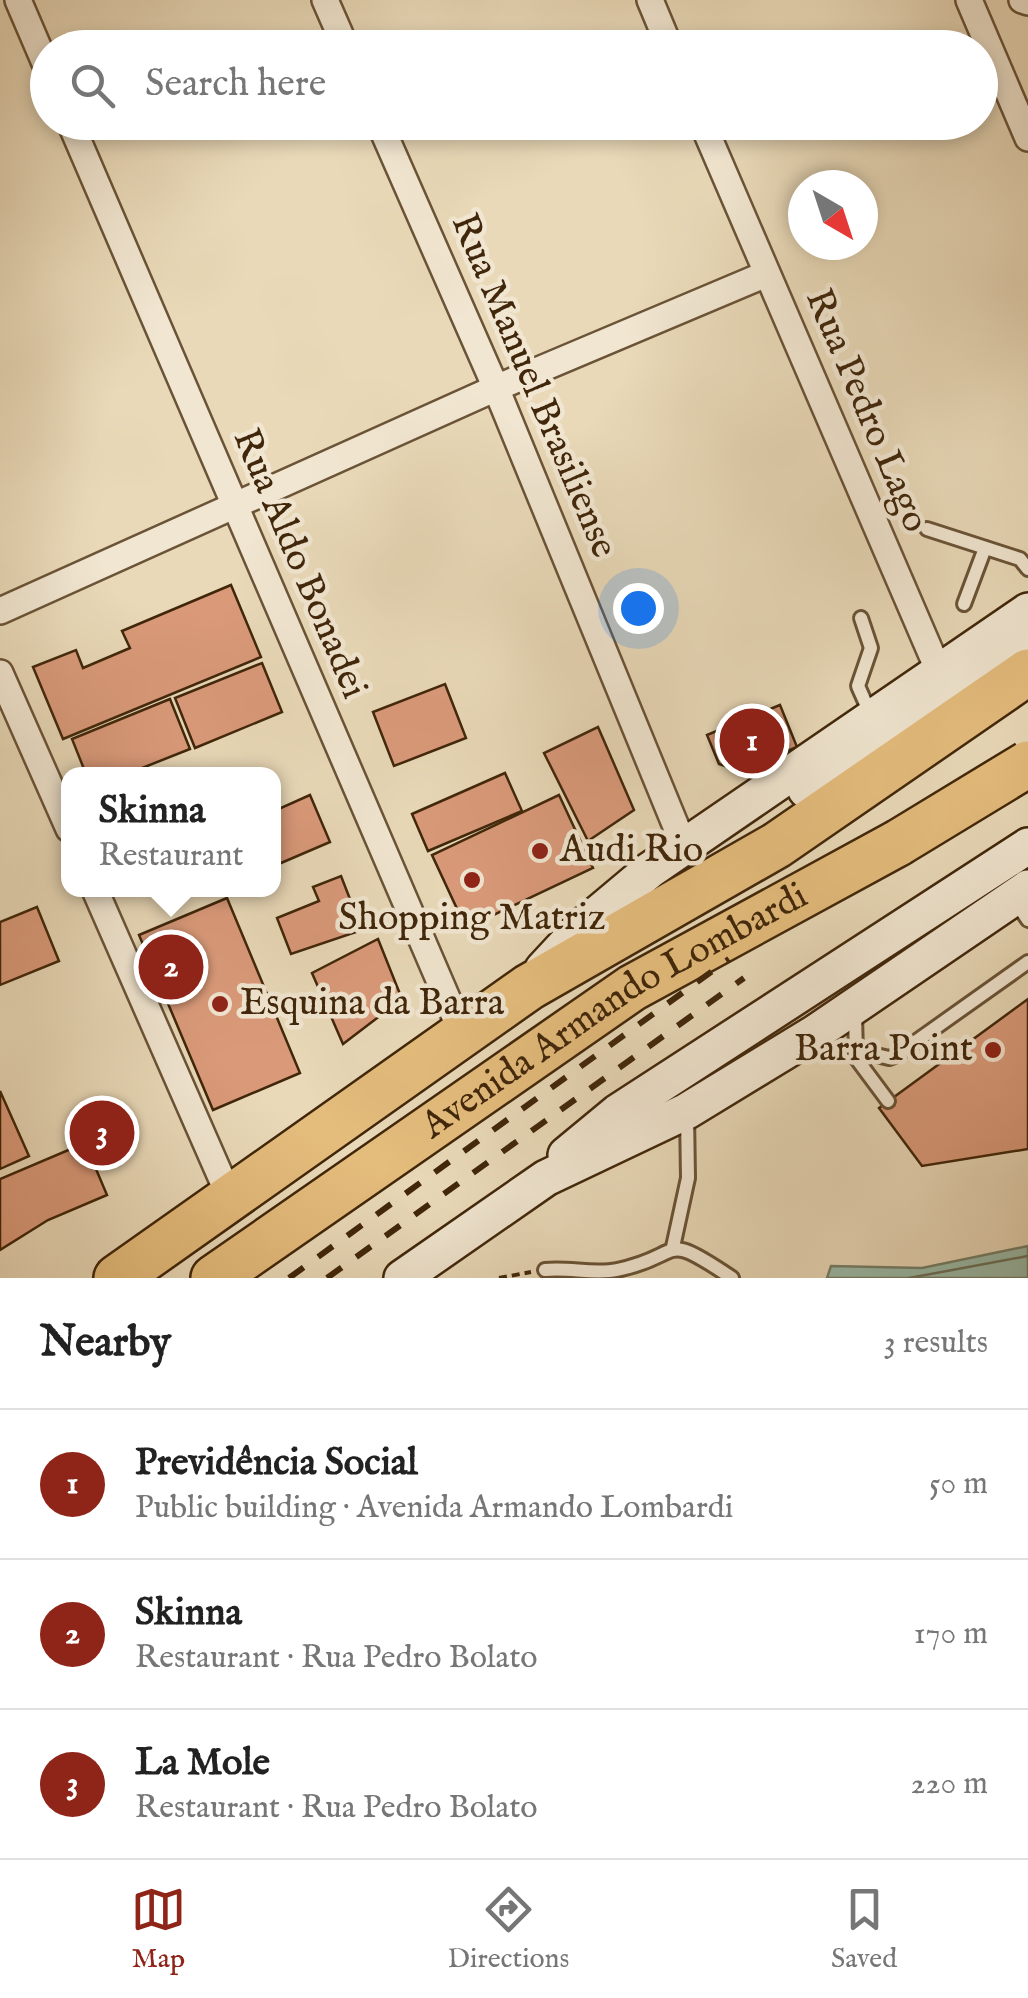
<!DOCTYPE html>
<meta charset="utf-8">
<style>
:root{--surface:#fff;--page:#f6f6f6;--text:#222;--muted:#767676;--line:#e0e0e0;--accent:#8f2418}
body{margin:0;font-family:"IM FELL English",serif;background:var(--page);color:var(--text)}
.compass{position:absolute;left:788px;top:170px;width:90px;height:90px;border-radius:50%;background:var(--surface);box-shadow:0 5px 15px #0003;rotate:141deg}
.you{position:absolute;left:638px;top:608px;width:35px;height:35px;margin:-25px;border:8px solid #fff;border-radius:50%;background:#1a73e8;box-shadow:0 0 0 15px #1a73e833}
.badge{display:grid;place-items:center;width:65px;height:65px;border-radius:50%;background:var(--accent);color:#fff;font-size:32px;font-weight:700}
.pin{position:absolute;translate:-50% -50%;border:5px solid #fff;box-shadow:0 2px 10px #0006}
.popup{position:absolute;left:61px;top:767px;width:220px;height:130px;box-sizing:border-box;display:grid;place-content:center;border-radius:20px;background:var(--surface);filter:drop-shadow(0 2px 8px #0005);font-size:32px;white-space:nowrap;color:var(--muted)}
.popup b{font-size:38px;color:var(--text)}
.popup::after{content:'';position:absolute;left:50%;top:100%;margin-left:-20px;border:20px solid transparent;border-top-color:var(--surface)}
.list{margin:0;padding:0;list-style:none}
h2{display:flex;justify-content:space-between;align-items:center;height:130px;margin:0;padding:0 40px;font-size:42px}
h2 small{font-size:32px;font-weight:400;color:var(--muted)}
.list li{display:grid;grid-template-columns:65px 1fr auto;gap:30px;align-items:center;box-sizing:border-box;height:150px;padding:0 40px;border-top:2px solid var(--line)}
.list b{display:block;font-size:38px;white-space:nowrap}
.list p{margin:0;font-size:32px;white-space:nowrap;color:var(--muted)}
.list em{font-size:32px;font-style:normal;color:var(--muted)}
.icon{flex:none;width:55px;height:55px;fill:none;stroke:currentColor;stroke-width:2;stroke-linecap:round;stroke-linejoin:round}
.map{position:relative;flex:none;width:1028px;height:1278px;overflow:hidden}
.search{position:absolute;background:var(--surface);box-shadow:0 5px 15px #0003;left:30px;right:30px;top:30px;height:110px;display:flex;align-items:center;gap:25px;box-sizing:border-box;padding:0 35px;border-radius:55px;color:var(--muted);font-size:38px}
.sheet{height:580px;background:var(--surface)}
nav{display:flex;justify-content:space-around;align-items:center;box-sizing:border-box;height:140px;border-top:2px solid var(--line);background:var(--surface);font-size:28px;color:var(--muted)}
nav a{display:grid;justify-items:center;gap:5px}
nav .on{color:var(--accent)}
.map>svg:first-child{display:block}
.water{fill:#99bba9;stroke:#757f69;stroke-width:2.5}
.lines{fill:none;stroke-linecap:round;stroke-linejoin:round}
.shore{stroke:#6c705a;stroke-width:2.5}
.building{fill:#da9a7a;stroke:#40260a;stroke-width:2.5}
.lane-casing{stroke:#6a5336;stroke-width:18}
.street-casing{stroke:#6a5336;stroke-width:30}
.secondary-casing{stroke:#40260a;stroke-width:40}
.highway-casing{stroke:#40260a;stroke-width:50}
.path{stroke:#40260a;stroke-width:4;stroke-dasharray:8 5;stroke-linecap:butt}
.lane{stroke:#f1e6d1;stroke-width:12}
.street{stroke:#f1e6d1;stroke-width:25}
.secondary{stroke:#f1e6d1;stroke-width:35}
.highway{stroke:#e4bc7c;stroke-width:45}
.rail{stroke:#40260a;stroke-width:6;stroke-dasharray:18 18;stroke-linecap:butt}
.highway-bridge-casing{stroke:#40260a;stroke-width:50;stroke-linecap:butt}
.highway-bridge{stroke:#e4bc7c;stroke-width:45}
.poi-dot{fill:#8f2418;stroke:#f1e6d1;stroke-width:4}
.labels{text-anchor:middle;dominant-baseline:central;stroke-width:9;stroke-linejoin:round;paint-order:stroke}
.street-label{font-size:38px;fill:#40260a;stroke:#f1e6d1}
.poi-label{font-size:38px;fill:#40260a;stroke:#f1e6d1;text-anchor:start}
</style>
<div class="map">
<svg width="1028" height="1278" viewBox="0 0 1028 1278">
<rect width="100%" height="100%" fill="#e9d9b8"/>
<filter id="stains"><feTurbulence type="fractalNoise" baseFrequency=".002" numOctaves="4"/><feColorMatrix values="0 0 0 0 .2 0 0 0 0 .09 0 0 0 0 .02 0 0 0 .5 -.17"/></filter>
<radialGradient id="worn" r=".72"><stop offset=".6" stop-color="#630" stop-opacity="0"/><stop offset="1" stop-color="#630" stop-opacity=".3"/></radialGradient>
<path class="water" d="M1028,1246V1278H827L831,1266L922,1268Z"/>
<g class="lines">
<path class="shore" d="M909,1278L1028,1256"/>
</g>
<g class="building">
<path d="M231,585L261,657L63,739L33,667L76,650L83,668L130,648L122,631Z"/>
<path d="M262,663L282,712L195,748L175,698Z"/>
<path d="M445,684L466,738L394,766L373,712Z"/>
<path d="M170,699L190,749L127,774H86L72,739Z"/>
<path d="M780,705L797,747L739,771L719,764L707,735Z"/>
<path d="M598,727L634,810L588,841L544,753Z"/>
<path d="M505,773L522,811L428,851L412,814Z"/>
<path d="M310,795L330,842L274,866V811Z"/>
<path d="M559,795L593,868L466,928L432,855Z"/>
<path d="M341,876L362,930L291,954L277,918L319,901L313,887Z"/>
<path d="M227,898L300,1073L213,1110L139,935Z"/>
<path d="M37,907L59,961L0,985V922Z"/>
<path d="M378,939L402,999L343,1044L312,973Z"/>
<path d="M1028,999V1149L922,1166L879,1108Z"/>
<path d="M0,1091L29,1156L0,1169Z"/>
<path d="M85,1143L107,1195L48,1220L0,1250V1179Z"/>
</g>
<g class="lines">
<defs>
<g id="lane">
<path d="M927,529L1020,559L1028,569"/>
<path d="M964,604L985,548"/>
<path d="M861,618L871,648L858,686L870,713"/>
<path d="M1015,901L1028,920"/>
<path d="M855,1012L856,1058L888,1101"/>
<path d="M855,1050L889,1058L897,1055L1028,962"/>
<path d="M673,1247L688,1178L687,1113"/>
<path d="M545,1270C569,1267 593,1275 617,1270C686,1256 658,1228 732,1278"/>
</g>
<g id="street">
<path d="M18,0L48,70"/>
<path d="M325,0L346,48"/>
<path d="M650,0L670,48"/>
<path d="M969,0L1028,138"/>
<path d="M1022,0L1028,2"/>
<path d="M70,122L462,1033"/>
<path d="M379,122L496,388L684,846"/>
<path d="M702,122L940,674"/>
<path d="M0,611L496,388L766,274"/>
<path d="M0,673L69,829"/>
<path d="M95,890L231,1200"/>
</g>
<g id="secondary">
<path d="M806,790L1028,647"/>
<path d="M543,969L582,927L650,870L1028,611"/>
<path d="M566,1155L618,1112L1028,846"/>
<path d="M402,1278L546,1178L687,1111L815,1033L1028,888"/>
</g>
<g id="highway">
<path d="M117,1278L529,987L777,845L1028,672"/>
<path id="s1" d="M214,1278L632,988L898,843"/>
</g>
</defs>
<use href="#lane" class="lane-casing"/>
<use href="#street" class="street-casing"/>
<use href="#secondary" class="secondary-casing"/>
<use href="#highway" class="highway-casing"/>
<path class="path" d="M499,1278L531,1272"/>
<use href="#lane" class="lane"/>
<use href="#street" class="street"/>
<use href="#secondary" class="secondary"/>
<use href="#highway" class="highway"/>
<g class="rail">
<path d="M289,1278L729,959"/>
<path d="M327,1278L744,978"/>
</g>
<defs>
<path id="highway-bridge" d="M898,843L1028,764"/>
</defs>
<use href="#highway-bridge" class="highway-bridge-casing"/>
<use href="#highway-bridge" class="highway-bridge"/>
</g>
<g class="poi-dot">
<circle cx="540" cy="851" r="10"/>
<circle cx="472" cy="880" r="10"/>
<circle cx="220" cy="1004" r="10"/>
<circle cx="993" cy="1050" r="10"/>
</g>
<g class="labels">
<g class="street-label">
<text transform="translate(533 386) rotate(67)">Rua Manuel Brasiliense</text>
<text transform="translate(866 411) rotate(67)">Rua Pedro Lago</text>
<text transform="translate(299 564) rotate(67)">Rua Aldo Bonadei</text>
<text stroke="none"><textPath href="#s1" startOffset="482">Avenida Armando Lombardi</textPath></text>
</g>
<g class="poi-label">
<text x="560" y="851">Audi Rio</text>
<text x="472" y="919" text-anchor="middle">Shopping Matriz</text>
<text x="240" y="1004">Esquina da Barra</text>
<text x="973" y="1050" text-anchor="end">Barra Point</text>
</g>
</g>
<rect width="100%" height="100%" filter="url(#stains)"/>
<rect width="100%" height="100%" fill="url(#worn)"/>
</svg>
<svg class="compass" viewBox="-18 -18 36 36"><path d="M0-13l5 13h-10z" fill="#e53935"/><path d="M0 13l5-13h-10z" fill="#767676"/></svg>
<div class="you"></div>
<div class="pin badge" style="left:752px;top:741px">1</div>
<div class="pin badge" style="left:171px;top:967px">2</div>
<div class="popup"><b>Skinna</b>Restaurant</div>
<div class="pin badge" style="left:102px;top:1133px">3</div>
<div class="search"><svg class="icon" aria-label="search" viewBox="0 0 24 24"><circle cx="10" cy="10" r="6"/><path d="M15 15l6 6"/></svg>Search here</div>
</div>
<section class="sheet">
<h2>Nearby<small>3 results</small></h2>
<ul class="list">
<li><span class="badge">1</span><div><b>Previdência Social</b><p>Public building · Avenida Armando Lombardi</p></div><em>50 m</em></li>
<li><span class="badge">2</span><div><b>Skinna</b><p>Restaurant · Rua Pedro Bolato</p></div><em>170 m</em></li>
<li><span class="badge">3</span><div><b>La Mole</b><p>Restaurant · Rua Pedro Bolato</p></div><em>220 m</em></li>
</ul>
</section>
<nav>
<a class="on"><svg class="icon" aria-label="map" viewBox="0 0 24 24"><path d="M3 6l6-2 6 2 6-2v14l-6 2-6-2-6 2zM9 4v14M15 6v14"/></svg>Map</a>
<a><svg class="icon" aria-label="directions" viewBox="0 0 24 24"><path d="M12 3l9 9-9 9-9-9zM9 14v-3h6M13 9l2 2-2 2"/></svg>Directions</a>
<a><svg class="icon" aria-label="saved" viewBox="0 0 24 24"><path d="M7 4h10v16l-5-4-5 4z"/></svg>Saved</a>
</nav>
